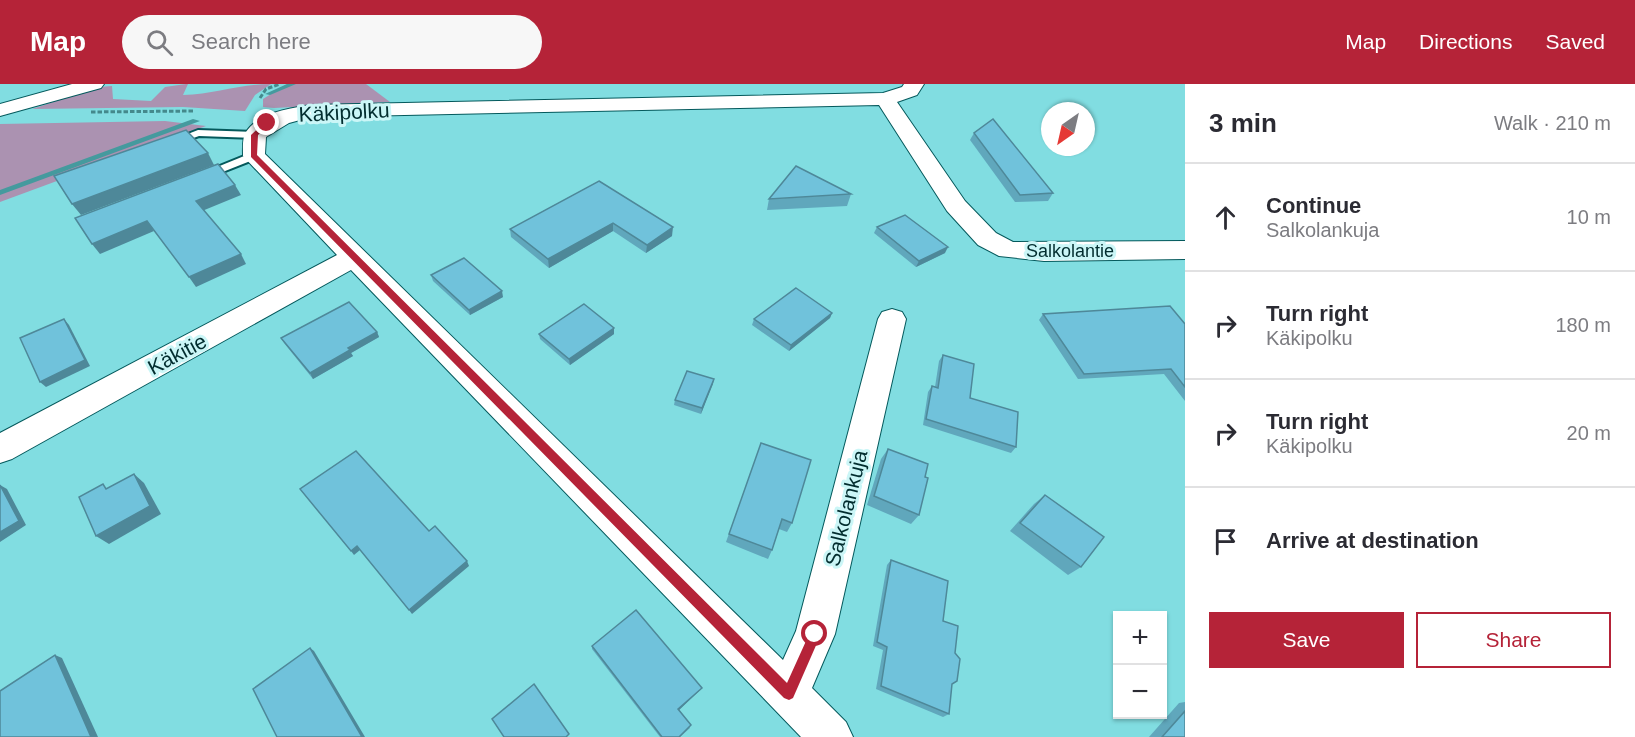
<!DOCTYPE html>
<meta charset="utf-8">
<style>
:root{--surface:#fff;--page:#f7f7f7;--text:#2b2b33;--muted:#7c7c81;--line:#e1e1e2;--accent:#b52338}
body{margin:0;font-family:Helvetica,sans-serif;background:var(--page);color:var(--text)}
.controls{position:absolute;right:18px;bottom:18px;display:grid;overflow:hidden;border-radius:0px;box-shadow:0 2px 4px #0004}
.controls button{width:54px;height:54px;display:grid;place-items:center;padding:0;border:0;border-bottom:2px solid var(--line);background:var(--surface);color:var(--text);font:30px sans-serif}
.compass{position:absolute;left:1041px;top:18px;width:54px;height:54px;border-radius:50%;background:var(--surface);box-shadow:0 2px 4px #0004;rotate:214deg}
.stop{position:absolute;width:18px;height:18px;margin:-14px;border:4px solid #b52338;border-radius:50%;background:#fff}
.stop.end{background:#b52338;border-color:#fff;box-shadow:0 2px 6px #0008}
.list{margin:0;padding:0;list-style:none}
h2{display:flex;justify-content:space-between;align-items:center;height:78px;margin:0;padding:0 24px;font-size:26px}
h2 small{font-size:20px;font-weight:400;color:var(--muted)}
.list li{display:grid;grid-template-columns:39px 1fr auto;gap:18px;align-items:center;box-sizing:border-box;height:108px;padding:0 24px;border-top:2px solid var(--line)}
.list b{display:block;font-size:22px;white-space:nowrap}
.list p{margin:0;font-size:20px;white-space:nowrap;color:var(--muted)}
.list em{font-size:20px;font-style:normal;color:var(--muted)}
.actions{display:flex;gap:12px;padding:18px 24px}
.actions a{flex:1;padding:14px 0;border:2px solid var(--accent);border-radius:0px;text-align:center;font-size:21px;color:var(--accent)}
.actions .main{background:var(--accent);color:#fff}
.icon{flex:none;width:33px;height:33px;fill:none;stroke:currentColor;stroke-width:2;stroke-linecap:round;stroke-linejoin:round}
.map{position:relative;flex:none;width:1185px;height:653px;overflow:hidden}
header{display:flex;align-items:center;gap:36px;box-sizing:border-box;height:84px;padding:0 30px;background:var(--accent);color:#fff}
header strong{font-size:28px}
nav{display:flex;gap:33px;margin-inline-start:auto;font-size:21px}
.search{width:420px;height:54px;background:var(--page);display:flex;align-items:center;gap:15px;box-sizing:border-box;padding:0 21px;border-radius:33px;color:var(--muted);font-size:22px}
main{display:flex}
aside{flex:1;background:var(--surface)}
.map>svg:first-child{display:block}
.green{fill:#ab92b1}
.lines{fill:none;stroke-linecap:round;stroke-linejoin:round}
.stream{fill:#459a9e;fill-rule:evenodd}
.service-casing{stroke:#04595c;stroke-width:4}
.minor-casing{stroke:#04595c;stroke-width:2}
.path{stroke:#44898c;stroke-width:3;stroke-dasharray:4.5 2;stroke-linecap:butt}
.service{fill:#fff;fill-rule:evenodd}
.minor{fill:#fff;fill-rule:evenodd}
.wall{fill:#60a7bc}
.shaded-wall{fill:#4e8899}
.building{fill:#70c2db;stroke:#4e8899;stroke-width:1.5}
.route{fill:#b52338}
.labels{text-anchor:middle;dominant-baseline:central;stroke-width:6;stroke-linejoin:round;paint-order:stroke}
.far-street-label{font-size:18px;fill:#022d2f;stroke:#cbf6f7}
.street-label{font-size:21px;fill:#022d2f;stroke:#cbf6f7}
</style>
<header>
<strong>Map</strong>
<div class="search"><svg class="icon" aria-label="search" viewBox="0 0 24 24"><circle cx="10" cy="10" r="6"/><path d="M15 15l6 6"/></svg>Search here</div>
<nav><a>Map</a><a>Directions</a><a>Saved</a></nav>
</header>
<main>
<div class="map">
<svg width="1185" height="653" viewBox="0 0 1185 653">
<rect width="100%" height="100%" fill="#81dde1"/>
<g class="green">
<path d="M186,0H188L183,11C215,10 239,0 271,0L255,11L245,27L183,23L32,25L99,3L112,2L113,15L151,17L165,3Z"/>
<path d="M287,0H366L390,18L274,24L263,23V15Z"/>
<path d="M165,37L206,42L0,118V40Z"/>
</g>
<g class="lines">
<g class="stream">
<path d="M287,0H296L270,11L265,10Z"/>
<path d="M193,35L200,37L0,111V106Z"/>
</g>
<defs>
<g id="service">
<path d="M198,46L255,48L261,51L255,54L199,52L171,62L165,59Z"/>
<path d="M254,68L260,72L258,74L205,95L201,96L195,92Z"/>
</g>
<g id="minor">
<path d="M72,0H104L101,4L0,32V20Z"/>
<path d="M904,0H924L917,11L897,18L965,117L996,149L1013,158L1185,157V175L1044,177L999,172L978,161L947,127L879,21L311,33L289,39L266,53L265,70L783,576L796,547L878,235L882,228L892,225L902,228L906,235L835,550L812,604L846,638L853,653H801L351,186L12,375L0,379V349L337,171L243,72C243,65 242,54 246,48C258,29 290,24 311,21L883,9L902,3Z"/>
</g>
</defs>
<use href="#service" class="service-casing"/>
<use href="#minor" class="minor-casing"/>
<g class="path">
<path d="M260,14L266,5L280,0"/>
<path d="M91,28L194,27"/>
</g>
<use href="#service" class="service"/>
<use href="#minor" class="minor"/>
</g>
<g class="wall">
<path d="M974,49L1053,109L1048,117L1015,118L970,56Z"/>
<path d="M599,97L672,152L646,169L613,147L549,184L511,153L510,145Z"/>
<path d="M851,110L847,122L767,126L769,115Z"/>
<path d="M877,143L945,169L916,183L874,149Z"/>
<path d="M431,191L503,213L470,231L433,197Z"/>
<path d="M832,229L830,234L789,267L752,241L754,235Z"/>
<path d="M1043,230L1185,240V317L1164,290L1078,295L1039,236Z"/>
<path d="M614,244V250L570,281L540,255L539,250Z"/>
<path d="M377,248L379,253L351,269L353,272L313,295L284,259L281,254Z"/>
<path d="M943,271L970,314L1016,363L1011,369L923,341L928,308L932,302L935,303L939,277Z"/>
<path d="M714,295L701,330L674,321L675,316Z"/>
<path d="M761,359L792,439L787,448L779,445L772,466L768,475L726,458Z"/>
<path d="M888,365L925,393L919,431L911,440L867,421L881,375Z"/>
<path d="M1045,411L1081,483L1068,491L1010,447L1034,420Z"/>
<path d="M891,476L943,537L952,600L949,630L943,633L876,605L883,566L873,562L887,481Z"/>
<path d="M592,562L702,604L700,606L679,626L690,644L680,653H660L592,565Z"/>
<path d="M1185,618V653H1149L1179,619Z"/>
</g>
<g class="shaded-wall">
<path d="M208,69L214,81L81,131L72,120Z"/>
<path d="M235,101L241,111L202,127L196,117Z"/>
<path d="M147,137L154,147L100,170L92,160Z"/>
<path d="M613,139V147L549,184L548,175Z"/>
<path d="M673,143L672,152L646,169L647,161Z"/>
<path d="M948,163L945,169L916,183L919,177Z"/>
<path d="M241,170L246,180L196,203L189,193Z"/>
<path d="M502,207L503,213L470,231L469,226Z"/>
<path d="M832,229L830,234L789,267L791,261Z"/>
<path d="M64,235L69,241L90,282L46,303L40,298Z"/>
<path d="M614,244V250L570,281L569,275Z"/>
<path d="M377,248L379,253L351,269L353,272L313,295L310,289L348,264Z"/>
<path d="M714,295L713,300L701,330L702,324Z"/>
<path d="M134,390L144,399L161,430L109,460L96,452Z"/>
<path d="M0,401L7,405L26,441L0,458Z"/>
<path d="M357,462L360,466L354,471L351,467Z"/>
<path d="M467,477L469,482L412,530L409,526Z"/>
<path d="M310,564L314,567L365,653H362Z"/>
<path d="M55,571L62,574L98,653H91Z"/>
<path d="M702,604L700,606L677,628L678,625Z"/>
</g>
<g class="building">
<path d="M993,35L1053,109L1020,111L974,49Z"/>
<path d="M186,46L208,69L72,120L54,92Z"/>
<path d="M218,80L235,101L196,117L241,170L189,193L147,137L92,160L75,134Z"/>
<path d="M796,82L851,110L769,115Z"/>
<path d="M599,97L673,143L647,161L613,139L548,175L510,145Z"/>
<path d="M905,131L948,163L919,177L877,143Z"/>
<path d="M464,174L502,207L469,226L431,191Z"/>
<path d="M796,204L832,229L791,261L754,235Z"/>
<path d="M349,218L377,248L348,264L350,266L310,289L281,254Z"/>
<path d="M584,220L614,244L569,275L539,250Z"/>
<path d="M1170,222L1185,240V303L1171,285L1084,290L1043,230Z"/>
<path d="M64,235L85,276L40,298L20,254Z"/>
<path d="M943,271L974,280L970,314L1018,328L1016,363L926,335L932,302L938,304Z"/>
<path d="M687,287L714,295L702,324L675,316Z"/>
<path d="M761,359L811,376L792,439L782,435L772,466L729,450Z"/>
<path d="M888,365L928,380L925,393L928,394L919,431L874,412Z"/>
<path d="M356,367L429,447L435,442L467,477L409,526L357,462L351,467L300,405Z"/>
<path d="M134,390L150,422L96,452L79,413L103,400L106,405Z"/>
<path d="M0,401L19,437L0,448Z"/>
<path d="M1045,411L1104,453L1081,483L1020,439Z"/>
<path d="M891,476L948,497L943,537L958,542L955,569L960,575L957,597L952,600L949,630L881,602L887,563L877,558Z"/>
<path d="M636,526L702,604L678,625L691,641L679,653H662L592,562Z"/>
<path d="M310,564L362,653H277L253,605Z"/>
<path d="M55,571L91,653H0V607Z"/>
<path d="M534,600L569,650L566,653H504L492,635Z"/>
<path d="M1185,627V653H1162Z"/>
</g>
<path class="route" d="M265,38L271,39L258,51L257,71L787,599L811,546H819L821,550L793,614L789,616L784,614L251,73V51Z"/>
<g class="labels">
<g class="far-street-label">
<text x="1070" y="167">Salkolantie</text>
</g>
<g class="street-label">
<text transform="translate(344 28) rotate(-3)">Käkipolku</text>
<text transform="translate(177 270) rotate(-28)">Käkitie</text>
<text transform="translate(846 424) rotate(-76)">Salkolankuja</text>
</g>
</g>
</svg>
<div class="controls">
<button>+</button>
<button>−</button>
</div>
<svg class="compass" viewBox="-18 -18 36 36"><path d="M0-13l5 13h-10z" fill="#e53935"/><path d="M0 13l5-13h-10z" fill="#7c7c81"/></svg>
<div class="stop" style="left:815px;top:550px"></div>
<div class="stop end" style="left:267px;top:39px"></div>
</div>
<aside>
<h2>3 min<small>Walk · 210 m</small></h2>
<ul class="list">
<li><svg class="icon" aria-label="ahead" viewBox="0 0 24 24"><path d="M12 20V5M6 11l6-6 6 6"/></svg><div><b>Continue</b><p>Salkolankuja</p></div><em>10 m</em></li>
<li><svg class="icon" aria-label="right" viewBox="0 0 24 24"><path d="M7 20v-9h11M14 6l5 5-5 5"/></svg><div><b>Turn right</b><p>Käkipolku</p></div><em>180 m</em></li>
<li><svg class="icon" aria-label="right" viewBox="0 0 24 24"><path d="M7 20v-9h11M14 6l5 5-5 5"/></svg><div><b>Turn right</b><p>Käkipolku</p></div><em>20 m</em></li>
<li><svg class="icon" aria-label="arrive" viewBox="0 0 24 24"><path d="M6 21V4h12l-3 4 3 4H6"/></svg><div><b>Arrive at destination</b></div></li>
</ul>
<div class="actions"><a class="main">Save</a><a>Share</a></div>
</aside>
</main>
